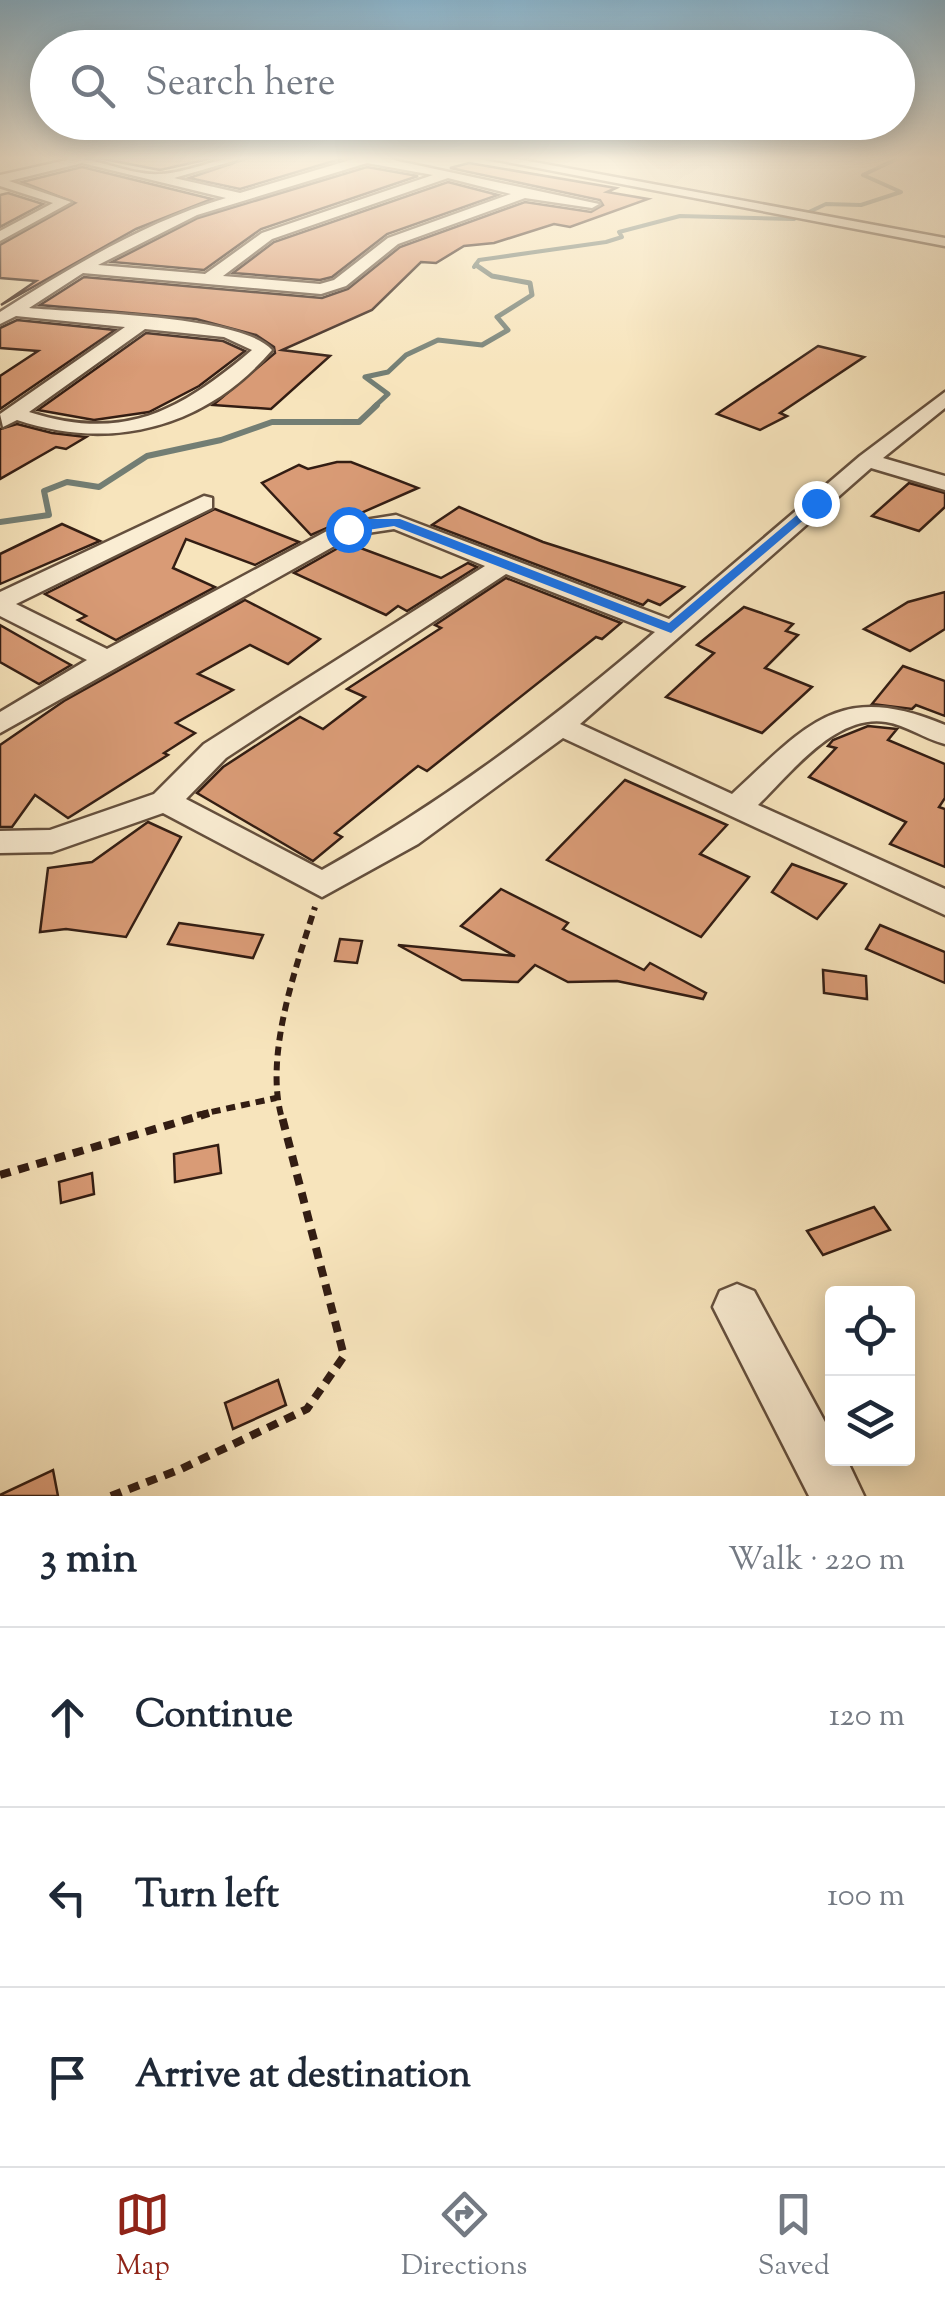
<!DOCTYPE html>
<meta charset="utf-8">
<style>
:root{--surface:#fff;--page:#f6f6f7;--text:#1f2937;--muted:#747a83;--line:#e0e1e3;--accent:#8f2418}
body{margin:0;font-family:"Sorts Mill Goudy",serif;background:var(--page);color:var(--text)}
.controls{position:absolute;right:30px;bottom:30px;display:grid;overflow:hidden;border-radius:10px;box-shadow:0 5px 25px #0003}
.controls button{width:90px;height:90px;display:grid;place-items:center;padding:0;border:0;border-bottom:2px solid var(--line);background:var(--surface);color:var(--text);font:50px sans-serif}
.stop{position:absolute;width:30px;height:30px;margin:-22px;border:8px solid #1a73e8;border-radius:50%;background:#fff}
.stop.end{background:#1a73e8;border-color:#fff;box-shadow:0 2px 10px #0008}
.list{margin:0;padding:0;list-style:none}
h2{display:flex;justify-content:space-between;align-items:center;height:130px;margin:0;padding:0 40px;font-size:42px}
h2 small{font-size:32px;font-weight:400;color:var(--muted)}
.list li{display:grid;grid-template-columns:65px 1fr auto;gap:30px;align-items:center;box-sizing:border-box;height:180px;padding:0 40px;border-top:2px solid var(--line)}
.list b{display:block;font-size:38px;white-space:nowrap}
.list em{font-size:32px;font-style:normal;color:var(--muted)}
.icon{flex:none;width:55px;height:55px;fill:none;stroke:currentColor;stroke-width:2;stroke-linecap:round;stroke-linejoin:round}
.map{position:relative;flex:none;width:945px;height:1496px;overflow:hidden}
.search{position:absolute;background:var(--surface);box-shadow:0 5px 25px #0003;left:30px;right:30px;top:30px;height:110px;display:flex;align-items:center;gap:25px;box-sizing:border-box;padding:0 35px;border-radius:55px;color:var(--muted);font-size:38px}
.sheet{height:670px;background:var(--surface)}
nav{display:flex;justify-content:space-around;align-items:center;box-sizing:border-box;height:140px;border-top:2px solid var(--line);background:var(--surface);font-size:28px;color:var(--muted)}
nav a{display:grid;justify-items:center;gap:5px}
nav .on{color:var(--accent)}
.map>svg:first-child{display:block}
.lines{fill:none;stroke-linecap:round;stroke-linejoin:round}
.stream-far2{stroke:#737e74;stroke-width:4}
.stream-far1{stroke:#737e74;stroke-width:5}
.stream{stroke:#737e74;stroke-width:6}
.building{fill:#d99b76;stroke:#331d13;stroke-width:2.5}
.minor-casing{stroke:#644f3d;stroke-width:5}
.path-far1{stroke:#331d13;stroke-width:6;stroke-dasharray:9 6;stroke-linecap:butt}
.path{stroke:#331d13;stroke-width:8;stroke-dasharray:11 8;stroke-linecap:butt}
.minor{fill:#faedd3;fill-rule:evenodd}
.route{fill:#1a73e8}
</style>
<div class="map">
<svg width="945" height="1496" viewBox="0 0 945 1496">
<rect width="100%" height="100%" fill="#f7e4bc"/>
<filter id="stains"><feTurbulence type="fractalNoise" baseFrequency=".002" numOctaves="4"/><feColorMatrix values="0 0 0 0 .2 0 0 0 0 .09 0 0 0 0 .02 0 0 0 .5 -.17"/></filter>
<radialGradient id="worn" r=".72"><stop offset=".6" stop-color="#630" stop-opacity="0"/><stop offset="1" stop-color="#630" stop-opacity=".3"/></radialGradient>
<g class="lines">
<path class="stream-far2" d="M474,267L479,260L606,242L622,237L619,232L680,216L794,219L826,204L861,205L901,192L863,175L901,157"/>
<path class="stream-far1" d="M374,407L388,394L365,377L388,372L406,355L438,340L482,345L508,330L497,317L532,295L530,283L492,276L476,265"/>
<path class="stream" d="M0,522L49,515L44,491L67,482L99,487L147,456L221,440L272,422H359L377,405"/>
</g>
<g class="building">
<path d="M93,157H218L160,170Z"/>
<path d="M251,157H347L240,189L189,178Z"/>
<path d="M469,163L616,188L607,192L648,199L570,227L554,224L494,243L464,246L436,263L421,262L372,310L282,350L330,356L271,409L213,405L275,353L274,347L256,335L196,319L40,305L84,277L322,298L348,289L400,247L525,202L591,212L603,205L600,200L450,168Z"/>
<path d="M82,167L212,199L136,229L1,305L36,281L0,278V245L75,203L22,182Z"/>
<path d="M367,167L418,176L261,229L204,270L112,262L198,218Z"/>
<path d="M448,182L498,195L387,234L332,277L320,280L233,273L274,242Z"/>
<path d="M8,193L43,204L0,227V195Z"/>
<path d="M17,320L115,330L0,409V376L38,351L0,348V328Z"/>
<path d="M146,333L223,341L245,351L199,386L149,412L94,420L38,410Z"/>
<path d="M818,346L864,357L780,413L787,416L760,430L717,414Z"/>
<path d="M17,424L52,433L86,437L66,449L56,447L0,479V429Z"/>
<path d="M337,462H351L418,488L311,535L262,483L299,465L308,469Z"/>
<path d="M909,483L945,493V507L919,531L872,516Z"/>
<path d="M459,507L543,542L684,587L660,605L648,600L643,605L432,525Z"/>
<path d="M215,509L299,542L255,565L186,539L173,568L215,587L116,640L78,620L86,616L45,594Z"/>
<path d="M62,524L100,541L0,584V554Z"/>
<path d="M347,543L441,578L468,563L477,567L407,611L398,606L386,615L294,573Z"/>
<path d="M506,578L621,623L602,639L596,637L427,771L418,766L335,833L342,837L313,861L197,793L223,767L300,717L323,729L365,697L347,689L441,628L435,625Z"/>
<path d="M945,592V629L910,651L864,629L908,602Z"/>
<path d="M245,600L320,639L288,664L250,645L198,674L233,690L176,723L195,733L164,753L168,755L68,818L35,795L12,827H0V745L64,701Z"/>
<path d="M744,607L793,624L786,631L798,635L765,668L812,687L762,733L666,697L714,653L697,645Z"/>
<path d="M0,625L42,649L71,665L39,684L0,662Z"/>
<path d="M903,666L945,681V716L916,705L912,709L872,704Z"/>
<path d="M868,726L897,729L888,740L945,764V798L939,807L945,809V867L890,844L906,822L809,777L836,748L828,746L833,740Z"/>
<path d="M625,780L727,825L700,854L749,877L701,937L547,860Z"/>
<path d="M148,822L181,837L126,937L66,929L40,932L48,868L92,862Z"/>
<path d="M792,864L846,884L817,919L772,892Z"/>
<path d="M501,889L568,923L563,929L644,970L650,963L706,993L703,999L617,981L568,982L535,965L518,982L462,980L398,945L515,956L461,926Z"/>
<path d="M179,923L263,935L253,958L168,944Z"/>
<path d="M880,925L945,952V983L866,949Z"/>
<path d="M340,939L362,941L357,963L335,961Z"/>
<path d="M823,970L866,976L867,999L824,993Z"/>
<path d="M218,1145L221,1173L175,1182L174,1154Z"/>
<path d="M92,1173L94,1194L61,1203L59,1182Z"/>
<path d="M874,1207L890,1230L823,1255L807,1231Z"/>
<path d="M278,1380L286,1405L233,1429L225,1403Z"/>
<path d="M53,1470L58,1496H0V1495Z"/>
</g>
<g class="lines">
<defs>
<g id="minor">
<path d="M64,157C96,157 131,176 160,174C189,173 216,157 247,157L174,178L240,193L360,157H379L599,204L592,208L525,198L398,244L346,286L321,294L83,273L29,308C80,313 242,315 272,350C206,427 113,452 17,420L3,427L0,414L125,327L16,316L0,324V312C71,267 145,222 226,198L82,163L9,181L71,202L0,241V231L53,203L0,186V175L67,160ZM367,163L433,175L262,233L205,274L98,265L197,215ZM448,178L511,194L388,238L334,280L320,284L223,276L272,239ZM145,329L224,337L252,350C181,410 125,443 29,412Z"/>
<path d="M481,157H507L945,238V246Z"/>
<path d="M945,392V408L883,458L945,476V490L871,468L580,724L732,794C807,725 839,680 945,725V744C925,739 906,725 886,722C835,714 790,774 758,805L945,889V915L563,738L418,844L322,897L163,813L52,852L0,853V831L50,830L154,794L204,744L485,566L394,529L354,535L0,733V712L87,660L0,616V592L204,496L212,498V508L16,604L107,649L340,524L396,515L669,619L860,456ZM506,574L655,632C550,722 443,802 322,870L186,799L226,758Z"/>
<path d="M737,1284L754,1291L832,1435V1458H846L864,1496H809L713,1307L720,1291Z"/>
</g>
</defs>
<use href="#minor" class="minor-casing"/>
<g class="path-far1">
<path d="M197,1115L276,1098"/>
<path d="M281,1115C265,1053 296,967 315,907"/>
</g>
<g class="path">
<path d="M0,1175L209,1113"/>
<path d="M111,1496L181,1469L307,1409L344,1356L281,1113"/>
</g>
<use href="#minor" class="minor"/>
</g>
<linearGradient id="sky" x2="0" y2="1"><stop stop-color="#8ab8d3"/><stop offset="0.43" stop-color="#fbf3e1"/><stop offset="1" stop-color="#fbf3e1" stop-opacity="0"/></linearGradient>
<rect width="945" height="367" fill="url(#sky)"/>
<path class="route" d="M816,499L820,506L671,633L394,526L348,533L342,529L369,519H400L669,623Z"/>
<rect width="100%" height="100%" filter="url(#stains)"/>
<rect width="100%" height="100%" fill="url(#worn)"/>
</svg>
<div class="controls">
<button><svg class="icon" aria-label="locate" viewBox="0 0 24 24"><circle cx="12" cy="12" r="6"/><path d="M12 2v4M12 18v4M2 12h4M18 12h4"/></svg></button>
<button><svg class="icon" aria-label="layers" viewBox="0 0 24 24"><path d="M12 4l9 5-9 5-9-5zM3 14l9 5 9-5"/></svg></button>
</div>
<div class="stop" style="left:348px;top:529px"></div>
<div class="stop end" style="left:816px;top:503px"></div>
<div class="search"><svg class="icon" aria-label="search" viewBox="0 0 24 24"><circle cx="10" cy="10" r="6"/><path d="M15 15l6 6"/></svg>Search here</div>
</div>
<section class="sheet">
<h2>3 min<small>Walk · 220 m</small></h2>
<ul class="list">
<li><svg class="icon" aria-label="ahead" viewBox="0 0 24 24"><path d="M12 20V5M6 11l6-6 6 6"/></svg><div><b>Continue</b></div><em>120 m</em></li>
<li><svg class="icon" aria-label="left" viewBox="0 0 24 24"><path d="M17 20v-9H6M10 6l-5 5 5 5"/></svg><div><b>Turn left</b></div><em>100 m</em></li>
<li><svg class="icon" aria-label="arrive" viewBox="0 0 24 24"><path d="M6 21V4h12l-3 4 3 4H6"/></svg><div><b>Arrive at destination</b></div></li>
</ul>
</section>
<nav>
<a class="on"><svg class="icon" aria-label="map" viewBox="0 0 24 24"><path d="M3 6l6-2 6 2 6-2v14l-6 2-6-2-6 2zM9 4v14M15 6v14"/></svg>Map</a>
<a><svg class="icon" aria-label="directions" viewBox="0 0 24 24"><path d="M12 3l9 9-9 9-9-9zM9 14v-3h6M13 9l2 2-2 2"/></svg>Directions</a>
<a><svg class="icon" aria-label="saved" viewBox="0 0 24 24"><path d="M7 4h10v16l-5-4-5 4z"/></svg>Saved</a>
</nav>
